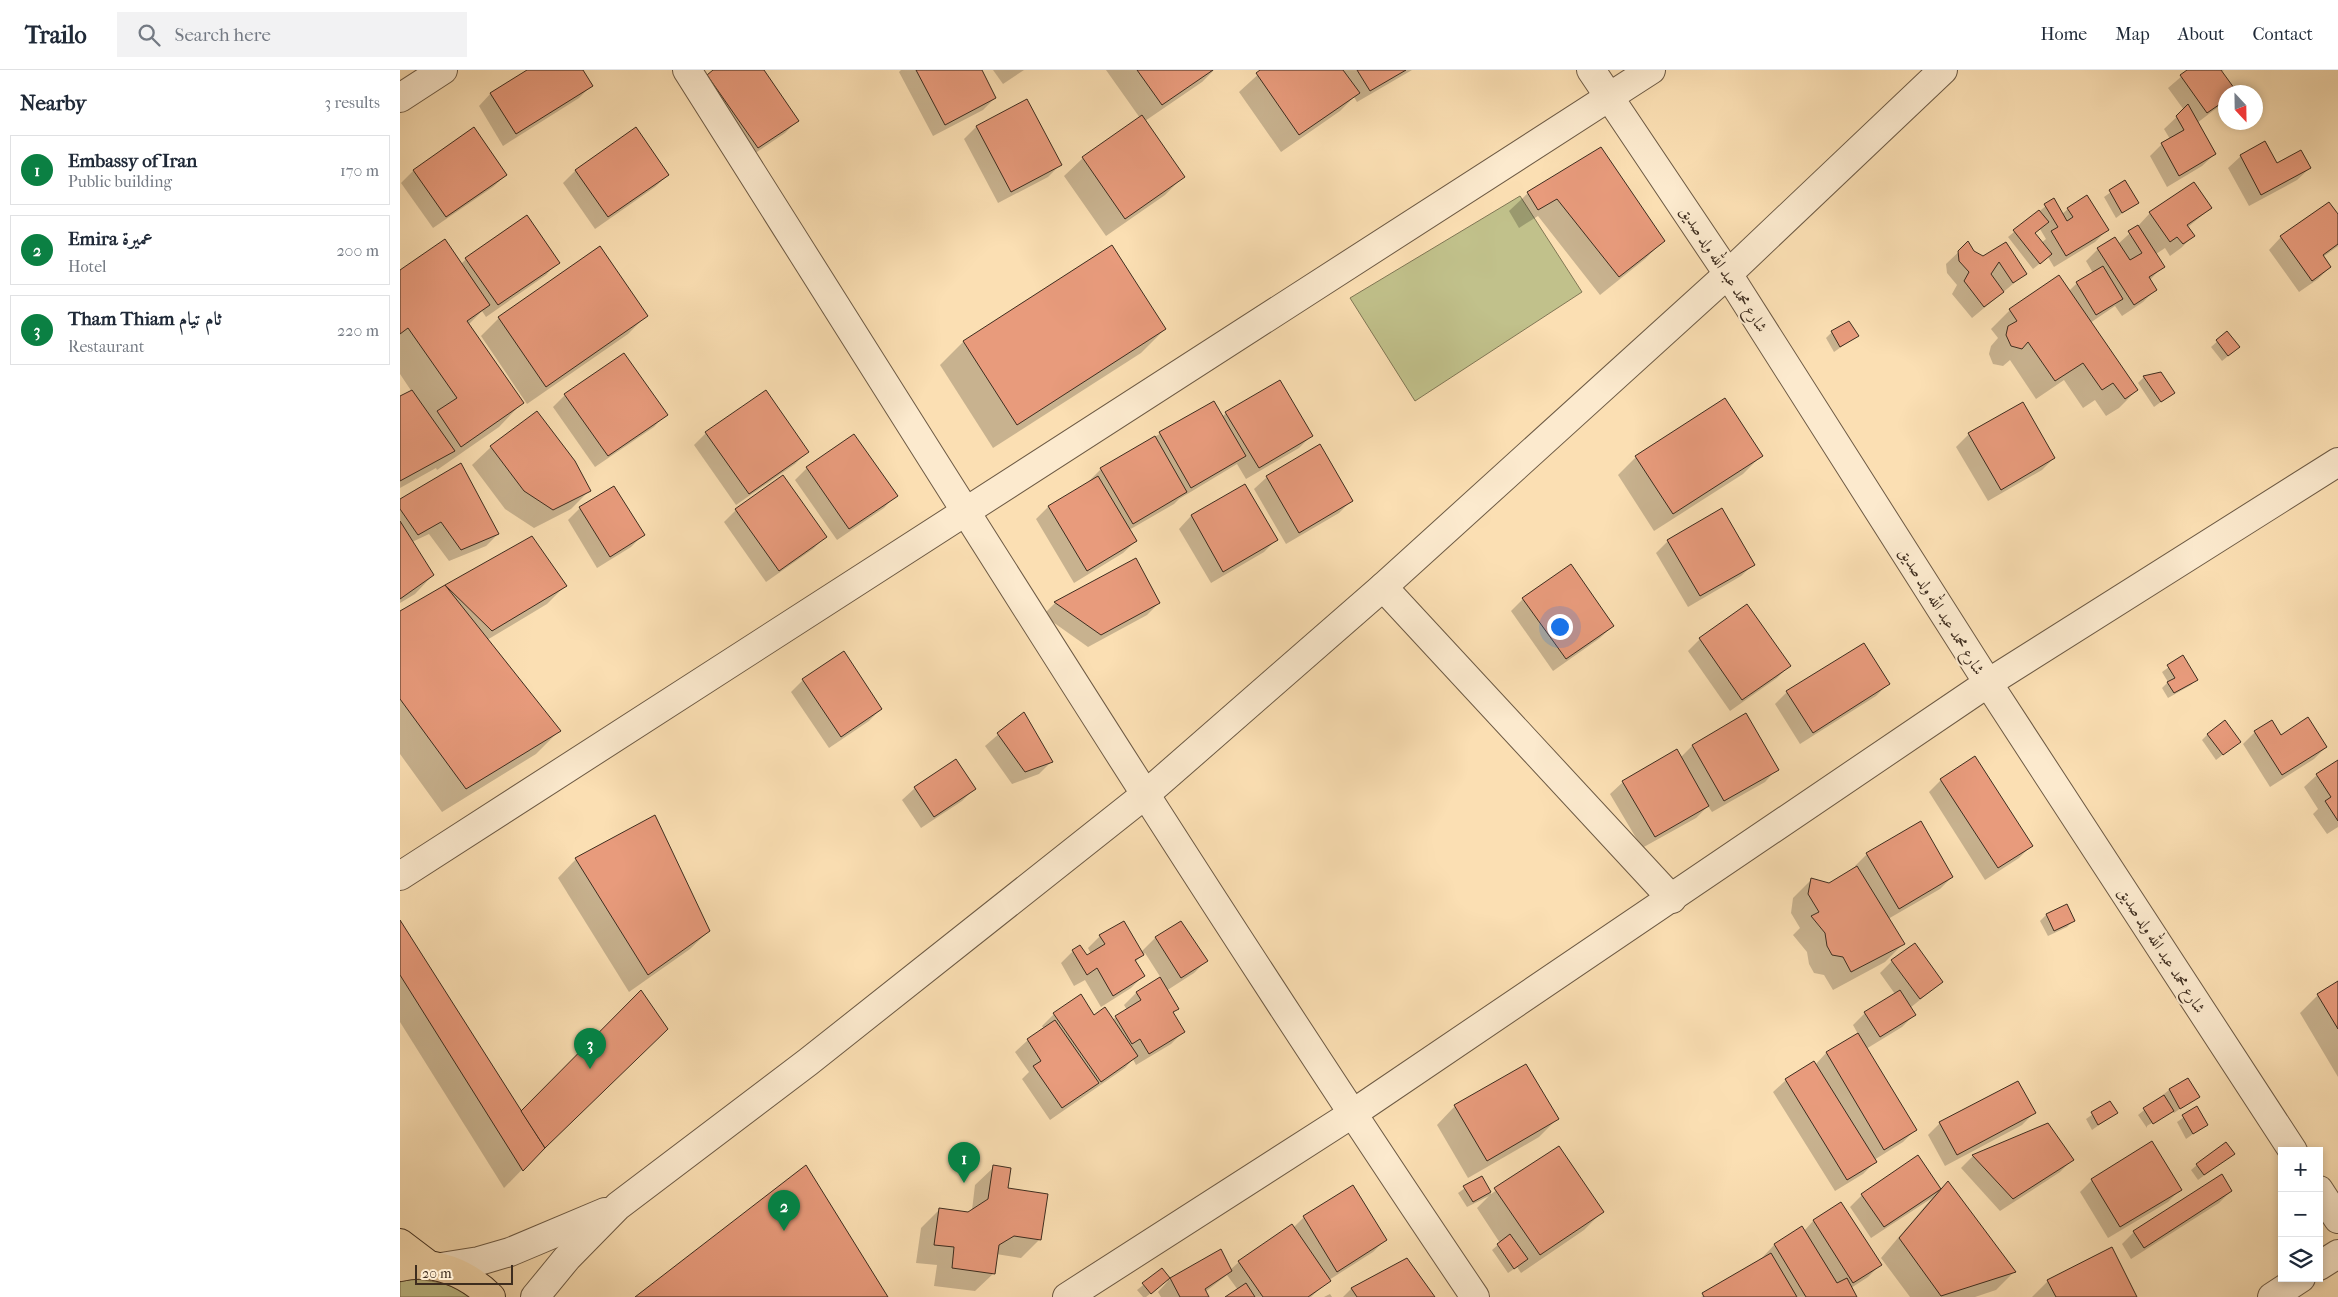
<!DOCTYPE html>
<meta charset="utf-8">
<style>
:root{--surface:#fff;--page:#f2f2f3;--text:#1f2937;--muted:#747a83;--line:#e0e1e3;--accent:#0b8043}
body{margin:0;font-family:"IM FELL French Canon",Amiri,serif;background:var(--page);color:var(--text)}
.controls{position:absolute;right:15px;bottom:15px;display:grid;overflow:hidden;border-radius:0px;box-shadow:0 2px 8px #0003}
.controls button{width:45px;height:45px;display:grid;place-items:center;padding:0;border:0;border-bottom:1px solid var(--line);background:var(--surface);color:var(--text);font:25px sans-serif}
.compass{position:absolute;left:1818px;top:15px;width:45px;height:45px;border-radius:50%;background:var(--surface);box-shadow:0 2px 8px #0003;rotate:158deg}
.scale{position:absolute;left:15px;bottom:12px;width:98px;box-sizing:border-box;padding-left:5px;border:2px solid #3e2d1f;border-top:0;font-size:14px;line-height:18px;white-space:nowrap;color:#3e2d1f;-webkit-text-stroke:4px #fceace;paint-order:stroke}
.you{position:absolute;left:1159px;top:556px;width:18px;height:18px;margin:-12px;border:4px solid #fff;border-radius:50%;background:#1a73e8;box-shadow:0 0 0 8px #1a73e833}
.badge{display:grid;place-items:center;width:32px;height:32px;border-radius:50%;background:var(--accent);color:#fff;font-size:16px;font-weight:700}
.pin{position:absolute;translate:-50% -41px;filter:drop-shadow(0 1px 2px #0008)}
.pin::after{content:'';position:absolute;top:26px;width:18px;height:15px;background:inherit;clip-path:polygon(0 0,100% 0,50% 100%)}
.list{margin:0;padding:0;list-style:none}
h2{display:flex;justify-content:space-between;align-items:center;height:65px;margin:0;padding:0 20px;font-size:21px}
h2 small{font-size:16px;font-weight:400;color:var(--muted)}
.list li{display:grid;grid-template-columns:32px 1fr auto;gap:15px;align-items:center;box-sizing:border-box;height:70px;margin:0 10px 10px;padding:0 10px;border:1px solid var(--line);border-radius:0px}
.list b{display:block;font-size:19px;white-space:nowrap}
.list p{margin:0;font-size:16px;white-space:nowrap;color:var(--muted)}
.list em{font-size:16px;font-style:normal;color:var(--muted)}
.icon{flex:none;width:28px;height:28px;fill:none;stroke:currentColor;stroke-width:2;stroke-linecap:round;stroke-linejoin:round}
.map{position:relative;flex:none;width:1938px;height:1227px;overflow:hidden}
header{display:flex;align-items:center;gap:30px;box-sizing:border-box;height:70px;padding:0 25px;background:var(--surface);border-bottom:1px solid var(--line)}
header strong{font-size:24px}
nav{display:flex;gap:28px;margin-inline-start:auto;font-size:18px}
.search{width:350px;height:45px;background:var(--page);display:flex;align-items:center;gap:12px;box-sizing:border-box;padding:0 18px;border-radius:0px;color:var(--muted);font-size:19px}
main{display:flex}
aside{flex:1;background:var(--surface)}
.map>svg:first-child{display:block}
.green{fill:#c1c18b;stroke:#807755}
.shadow{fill:#0003;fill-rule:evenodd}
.building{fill:#e89b7c;stroke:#3e2d1f}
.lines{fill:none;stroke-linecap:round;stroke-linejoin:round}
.minor-casing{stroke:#6d5a44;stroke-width:30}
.tertiary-casing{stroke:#6d5a44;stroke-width:30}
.trunk-casing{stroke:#3e2d1f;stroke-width:30}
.minor{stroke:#fceace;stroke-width:28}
.tertiary{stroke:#fceace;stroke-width:28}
.trunk{stroke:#fbdfb3;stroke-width:28}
.labels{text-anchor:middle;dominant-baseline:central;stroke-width:4;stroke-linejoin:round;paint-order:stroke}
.street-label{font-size:16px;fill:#3e2d1f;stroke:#fceace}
</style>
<header>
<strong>Trailo</strong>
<div class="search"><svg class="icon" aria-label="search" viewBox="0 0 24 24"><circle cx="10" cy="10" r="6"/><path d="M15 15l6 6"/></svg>Search here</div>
<nav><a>Home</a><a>Map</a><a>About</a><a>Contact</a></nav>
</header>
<main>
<aside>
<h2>Nearby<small>3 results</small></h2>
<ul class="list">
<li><span class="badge">1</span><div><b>Embassy of Iran</b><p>Public building</p></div><em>170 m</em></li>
<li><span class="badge">2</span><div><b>Emira عميرة</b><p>Hotel</p></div><em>200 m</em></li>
<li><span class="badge">3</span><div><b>Tham Thiam ثام تيام</b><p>Restaurant</p></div><em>220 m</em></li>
</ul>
</aside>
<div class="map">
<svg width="1938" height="1227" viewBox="0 0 1938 1227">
<rect width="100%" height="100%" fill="#fbdfb3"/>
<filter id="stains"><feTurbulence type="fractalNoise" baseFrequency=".004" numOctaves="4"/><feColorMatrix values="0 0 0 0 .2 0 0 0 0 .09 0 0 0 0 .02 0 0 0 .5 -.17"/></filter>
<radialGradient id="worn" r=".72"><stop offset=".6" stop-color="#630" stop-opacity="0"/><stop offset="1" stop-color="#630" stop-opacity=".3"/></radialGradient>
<g class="green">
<path d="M1120,126L1182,222L1015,331L950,228Z"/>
<path d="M13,1209C33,1211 53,1213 69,1227H0V1212Z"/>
</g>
<g class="shadow">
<path d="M129,0H181L191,16L179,28L103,76L79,36L91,23Z"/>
<path d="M316,0H362L397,51L385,63L345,90L295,18Z"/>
<path d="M501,0H580L595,28L583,40L533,66L499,2Z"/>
<path d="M593,0H624L603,14Z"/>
<path d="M706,0H814L802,12L745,51L783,107L765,125L706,166L664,106L683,88L740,48Z"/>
<path d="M863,0H1012L957,32L954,27L940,41L881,82L839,22Z"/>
<path d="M1789,0H1824L1821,2L1835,22H1826V31L1797,53L1815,84L1802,96L1767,117L1750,86L1762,74L1770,69L1764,59L1784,40L1768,18Z"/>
<path d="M626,31L660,95L648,107L598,133L564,69L576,57Z"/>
<path d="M74,59L106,105L93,117L33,158L1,113L13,101Z"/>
<path d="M236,59L268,105L255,117L195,159L163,113L175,101Z"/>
<path d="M1865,73L1877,94L1910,98L1897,110L1849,136L1828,98L1841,86Z"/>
<path d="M1201,79L1264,170L1245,189L1200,225L1138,146L1119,158L1109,141L1128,123Z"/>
<path d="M1725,112L1737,132L1716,148L1704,127Z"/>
<path d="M1653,130L1662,144L1668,139L1707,160L1695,172L1654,197L1648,187L1633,199L1608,167ZM1640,159L1646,169L1641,173L1634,164Z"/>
<path d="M1929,133L1938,146V176L1923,187L1930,197L1918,209L1899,222L1869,180L1881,167Z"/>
<path d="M1811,138L1788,157L1793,166L1781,178L1770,186L1765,178L1756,184L1763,196L1750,210L1756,219L1743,232L1722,246L1715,236L1690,253L1737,320L1719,338L1706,346L1695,330L1683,338L1664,310L1636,329L1610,290L1603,296L1593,294L1589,284L1591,276L1598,268L1591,259L1610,240L1659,206L1669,221L1677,213L1693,203L1686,191L1698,179L1718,174L1738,156L1750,143Z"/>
<path d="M1568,173L1573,182L1583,188L1605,173L1625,204L1572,248L1552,224L1557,215L1547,203L1546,194Z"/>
<path d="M66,189L158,192L146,205L86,247L82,241L68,255L122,333L99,357L37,400L36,398L0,418V328L12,322L0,304V201L61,194Z"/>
<path d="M246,246L228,264L127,334L81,266L99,248Z"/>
<path d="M765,259L741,283L593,378L540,295L564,271Z"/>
<path d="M1432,262L1457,266L1434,282L1426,268Z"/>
<path d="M1827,263L1833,282L1822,291L1811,277Z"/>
<path d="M1760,304L1773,323L1754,337L1738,313L1744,307Z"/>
<path d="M165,325L266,344L254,357L195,397L153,337Z"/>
<path d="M813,332L822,347L826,343L911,366L899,378L846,409L837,394L779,429L774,434L729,460L736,471L723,483L674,513L636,449L648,437L690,412L689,411L701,399Z"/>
<path d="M1622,334L1654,388L1642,400L1588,431L1556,377L1569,364Z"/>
<path d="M137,342L189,421L171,439L134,458L105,439L72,395L91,377Z"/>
<path d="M306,363L407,382L395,394L336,435L294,375Z"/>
<path d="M920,376L951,431L939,443L886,474L854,419L867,407Z"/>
<path d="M1361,386L1343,404L1254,461L1218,405L1236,387Z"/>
<path d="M407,398L496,425L484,438L437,470L395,410Z"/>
<path d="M383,407L425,467L413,479L366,512L324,452L336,440Z"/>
<path d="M845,416L876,470L864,482L811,513L779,459L791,446Z"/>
<path d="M0,431L98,464L86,476L49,491L29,464L12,472L33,505L15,524L0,533Z"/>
<path d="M180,438L243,465L231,477L197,498L168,450Z"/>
<path d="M132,468L165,516L147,534L87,570L159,661L136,684L42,742L0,684V542Z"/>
<path d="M1268,471L1354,494L1341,506L1288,537L1256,483Z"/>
<path d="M736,490L759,533L747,545L688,577L643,545L655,533Z"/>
<path d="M1123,529L1213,556L1200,568L1153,601L1111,541Z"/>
<path d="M1347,536L1389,596L1377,608L1330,641L1288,581L1300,569Z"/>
<path d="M1783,587L1797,609L1791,615L1768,628L1762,618L1768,612L1762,602Z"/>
<path d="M403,610L481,639L469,651L429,678L391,622Z"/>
<path d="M1488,614L1476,626L1400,674L1375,634L1387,622Z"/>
<path d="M623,643L651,692L639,704L612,714L585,676Z"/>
<path d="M1345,645L1377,699L1365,712L1312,742L1308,736L1296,748L1242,778L1210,724L1223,712L1280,688L1292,676Z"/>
<path d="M1855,662L1881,666L1926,677L1914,689L1870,717L1843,674Z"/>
<path d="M1808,664L1839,672L1816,690L1802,670Z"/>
<path d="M556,690L574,719L562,731L521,758L502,730L515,718Z"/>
<path d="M1938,691V757L1927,764L1913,744L1918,739L1904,717L1917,705Z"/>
<path d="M1541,710L1631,776L1619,788L1585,810L1529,722Z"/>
<path d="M1467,784L1552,807L1540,819L1488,849L1503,874L1485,892L1433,920L1424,905L1414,903L1409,894L1407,882L1393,865L1400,858L1391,843L1393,828L1411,810L1430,814L1456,798L1455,796Z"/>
<path d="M176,789L309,861L290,879L229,922L158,808Z"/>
<path d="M1666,836L1673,851L1667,857L1648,866L1640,851L1646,845Z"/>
<path d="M723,852L741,882L755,868L781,852L806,891L794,903L766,921L777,938L772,943L783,962L771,974L736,995L733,989L725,998L650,1050L622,1009L629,1002L615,982L628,970L644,959L642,956L654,944L712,950L727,940L724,935L736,923L761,908L745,883L735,892L743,906L731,918L701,937L685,910L674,916L661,893L673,881L686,887L691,884L688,878L700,866Z"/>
<path d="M0,853L139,1082L104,1118L0,952Z"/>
<path d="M1492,891L1542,912L1510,938L1514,945L1502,957L1466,979L1515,1060L1503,1072L1474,1090L1475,1092L1463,1104L1435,1121L1373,1022L1386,1010L1415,995L1426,983L1458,964L1453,955L1465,943L1495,924L1480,903Z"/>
<path d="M1938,913V1007L1900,943L1918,925Z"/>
<path d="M1788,1010L1798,1026L1774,1043L1772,1040L1767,1045V1043L1747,1056V1058L1738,1045L1769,1020Z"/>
<path d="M1710,1032L1716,1043L1692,1060L1686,1049Z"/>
<path d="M1055,1036L1157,1049L1139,1067L1068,1108L1037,1055Z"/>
<path d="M1797,1038L1806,1055L1786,1069L1777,1052Z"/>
<path d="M1634,1043L1622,1055L1545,1096L1528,1065L1540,1053Z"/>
<path d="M1648,1054L1672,1090L1660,1102L1600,1141L1561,1098L1573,1086Z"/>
<path d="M1159,1077L1202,1142L1184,1160L1121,1203L1117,1197L1108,1203L1092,1180L1100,1173L1077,1138L1089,1126L1067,1137L1058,1123L1081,1107L1091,1124Z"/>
<path d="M1833,1084L1798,1110L1791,1100L1797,1095Z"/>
<path d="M1518,1087L1541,1120L1614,1202L1596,1220L1575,1227H1510L1481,1188L1532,1128L1471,1168L1450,1137L1462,1125Z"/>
<path d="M594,1097L640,1169L621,1188L596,1184L594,1203L575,1221L534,1216L537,1195L516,1193L521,1158L539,1140L568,1143L572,1140L575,1115Z"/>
<path d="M1692,1110L1780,1120L1768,1132L1708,1168L1680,1122Z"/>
<path d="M952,1117L985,1170L973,1182L929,1210L911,1227H827L838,1220L827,1205L805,1222L808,1227H761L758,1222L768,1211L767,1210L746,1227H743L737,1220L762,1200L770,1210L820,1181L830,1200L839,1192L891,1156L893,1158L904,1147Z"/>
<path d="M1831,1121L1819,1133L1731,1189L1722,1174L1734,1162Z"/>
<path d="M1441,1134L1480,1195L1468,1207L1451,1218L1456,1227H1301L1363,1189L1362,1188L1374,1175L1402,1158L1404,1161L1413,1151Z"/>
<path d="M1007,1189L1033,1227H943L951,1219Z"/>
<path d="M1648,1211L1736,1227H1632Z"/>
<path d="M930,1224L932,1227H924Z"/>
</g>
<g class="building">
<path d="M127,0H183L193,16L116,64L90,23Z"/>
<path d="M313,0H364L399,51L358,78L307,5Z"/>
<path d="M516,0H582L596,28L545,55Z"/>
<path d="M737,0H813L762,35Z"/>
<path d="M860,0H943L960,23L899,65L856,3Z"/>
<path d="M957,0H1006L970,21Z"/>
<path d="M1787,0H1821L1837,22H1826V30L1807,43L1780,5Z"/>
<path d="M627,29L662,95L611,122L576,56Z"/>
<path d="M1788,34L1816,84L1779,106L1761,73L1784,60L1776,46Z"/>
<path d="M742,45L785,107L725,149L682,87Z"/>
<path d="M74,57L107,105L46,147L13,100Z"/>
<path d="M236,57L269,105L208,147L175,100Z"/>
<path d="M1865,71L1877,93L1901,80L1911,98L1861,125L1840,85Z"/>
<path d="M1201,77L1265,171L1219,207L1157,129L1138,140L1127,122Z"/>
<path d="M1725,110L1739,133L1722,143L1709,120Z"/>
<path d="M1794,112L1812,138L1787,155L1795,166L1783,174L1777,167L1770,172L1749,142Z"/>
<path d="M1687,125L1709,160L1666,186L1651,161L1658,157L1644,134L1654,128L1667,151L1673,147L1667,138Z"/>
<path d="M1929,132L1938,144V174L1923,185L1931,197L1912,211L1880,166Z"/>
<path d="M1639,140L1649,152L1635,163L1652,184L1640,194L1613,160Z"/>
<path d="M127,145L160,193L98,235L65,188Z"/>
<path d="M1738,155L1765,197L1749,207L1757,220L1734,235L1697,178L1715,167L1730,190L1742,183L1728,161Z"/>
<path d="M45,169L90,235L67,251L124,333L61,377L37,341L57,328L8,258L0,264V200Z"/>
<path d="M1568,171L1574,181L1583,186L1606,172L1627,204L1613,213L1599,192L1591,204L1604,222L1584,237L1564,211L1569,202L1559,191L1558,181Z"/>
<path d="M712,175L766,259L617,355L563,271Z"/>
<path d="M200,176L248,246L146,317L98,247Z"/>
<path d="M1703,196L1723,229L1696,245L1676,212Z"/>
<path d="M1659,205L1738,320L1725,329L1713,313L1702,320L1683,293L1655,311L1628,272L1622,279L1611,276L1606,265L1608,256L1617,251L1609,239Z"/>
<path d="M1449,251L1459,266L1440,277L1431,261Z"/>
<path d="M1827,261L1840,277L1828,286L1816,270Z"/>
<path d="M224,283L268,345L208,386L164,324Z"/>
<path d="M1761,302L1775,323L1761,332L1743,306Z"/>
<path d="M880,310L913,366L859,398L825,342Z"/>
<path d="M12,320L55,381L0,411V326Z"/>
<path d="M366,320L409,382L349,424L305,362Z"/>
<path d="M1325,328L1363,386L1273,444L1235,386Z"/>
<path d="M814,331L846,386L791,418L759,362Z"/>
<path d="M1623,332L1655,388L1601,420L1568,363Z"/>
<path d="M137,341L175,391L191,421L153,440L124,421L90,376Z"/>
<path d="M454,364L498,426L449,459L406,397Z"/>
<path d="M755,366L787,422L733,454L700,398Z"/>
<path d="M920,374L953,431L899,463L866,406Z"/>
<path d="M61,393L99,464L61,480L41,452L18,465L0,439V429Z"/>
<path d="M383,405L427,467L379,501L335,439Z"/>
<path d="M698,406L737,471L687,501L648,436Z"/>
<path d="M845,414L878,470L823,502L791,445Z"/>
<path d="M214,416L245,465L210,487L179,437Z"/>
<path d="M1322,438L1355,495L1300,526L1267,470Z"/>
<path d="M0,451L34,505L0,529Z"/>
<path d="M132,466L167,516L92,561L45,515Z"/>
<path d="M736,488L760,533L701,565L654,532Z"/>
<path d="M1171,494L1214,556L1166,589L1122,528Z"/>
<path d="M45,515L161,661L66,719L0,629V541Z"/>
<path d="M1347,534L1391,596L1342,630L1299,568Z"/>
<path d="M1464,573L1490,614L1413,663L1386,621Z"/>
<path d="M444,581L482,639L441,667L402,609Z"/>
<path d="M1783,585L1798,610L1774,623L1767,612L1775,608L1767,595Z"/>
<path d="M624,642L653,692L625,702L597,663Z"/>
<path d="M1346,643L1379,700L1324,731L1292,675Z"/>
<path d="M1908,647L1927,677L1882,705L1854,661L1872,650L1881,665Z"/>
<path d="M1825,650L1841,672L1823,685L1807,664Z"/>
<path d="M1277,679L1309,736L1255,767L1222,711Z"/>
<path d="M1575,686L1633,776L1598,798L1540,709Z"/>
<path d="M556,689L576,719L534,747L514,717Z"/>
<path d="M1938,690V751L1925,731L1931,727L1916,704Z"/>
<path d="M255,745L310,861L248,905L175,788Z"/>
<path d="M1521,751L1553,807L1499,839L1466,783Z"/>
<path d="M1457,796L1505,874L1451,902L1443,887L1432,885L1427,876L1425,863L1411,846L1419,842L1408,824L1411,808L1429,813Z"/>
<path d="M1667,834L1675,851L1654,861L1646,844Z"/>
<path d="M0,850L145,1078L123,1101L0,905Z"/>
<path d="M724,851L744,885L735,890L745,906L713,926L697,898L687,905L672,880L680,875L687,885L705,874L699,865Z"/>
<path d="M781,851L808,891L781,908L755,867Z"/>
<path d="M1515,873L1543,912L1520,929L1491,890Z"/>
<path d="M760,907L779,939L773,942L785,962L749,984L740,969L732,974L715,946L741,930L736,922Z"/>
<path d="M1938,911V959L1917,924Z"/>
<path d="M241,920L268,959L145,1078L121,1041Z"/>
<path d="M1500,920L1516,945L1480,967L1464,942Z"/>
<path d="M681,924L694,945L705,937L738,986L701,1012L653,943Z"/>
<path d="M655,950L699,1013L662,1038L633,996L641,991L627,969Z"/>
<path d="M1458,963L1517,1060L1484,1080L1426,982Z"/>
<path d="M1414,991L1477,1092L1447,1110L1385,1009Z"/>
<path d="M1126,994L1159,1049L1087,1091L1054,1035Z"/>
<path d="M1788,1008L1800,1027L1780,1039L1769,1019Z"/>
<path d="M1618,1011L1636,1043L1557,1085L1539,1052Z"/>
<path d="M1764,1025L1774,1041L1753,1054L1743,1038Z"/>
<path d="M1710,1031L1718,1043L1698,1055L1691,1042Z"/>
<path d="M1797,1036L1808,1055L1793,1064L1782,1045Z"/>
<path d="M1648,1053L1674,1090L1613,1129L1572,1085Z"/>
<path d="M1752,1071L1782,1120L1720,1157L1691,1109Z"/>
<path d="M1826,1072L1835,1084L1804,1105L1796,1094Z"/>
<path d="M1159,1076L1204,1142L1140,1185L1094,1118Z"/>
<path d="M1518,1085L1541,1119L1484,1157L1461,1124Z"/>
<path d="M406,1095L488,1227H235Z"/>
<path d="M593,1095L611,1098L608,1118L648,1124L641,1170L614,1166L599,1175L595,1204L552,1198L554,1177L534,1175L539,1138L568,1142L588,1129Z"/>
<path d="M1822,1104L1832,1121L1744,1178L1733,1161Z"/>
<path d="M1082,1106L1091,1122L1073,1132L1063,1116Z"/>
<path d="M1548,1111L1616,1202L1541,1226L1499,1168Z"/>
<path d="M953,1115L987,1170L937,1202L903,1146Z"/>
<path d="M1441,1132L1482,1195L1453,1213L1413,1150Z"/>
<path d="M892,1154L931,1211L908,1227H863L838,1191Z"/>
<path d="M1402,1156L1437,1213L1447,1208L1457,1227H1406L1374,1174Z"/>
<path d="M1110,1164L1128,1189L1114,1199L1097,1174Z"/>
<path d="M1712,1177L1737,1227H1656L1647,1210Z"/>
<path d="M821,1179L832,1201L805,1219L809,1227H780L770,1208Z"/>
<path d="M1371,1183L1397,1227H1304L1302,1223Z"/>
<path d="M1007,1188L1035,1227H957L951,1218Z"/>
<path d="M762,1198L770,1208L751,1224L742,1213Z"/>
<path d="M846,1213L855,1227H825Z"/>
</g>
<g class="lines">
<defs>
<g id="minor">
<path d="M287,0C547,411 803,824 1075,1227"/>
<path d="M1191,0L1328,204L1588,613L1893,1081"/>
<path d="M0,28L43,0"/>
<path d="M983,517L1272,829"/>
<path d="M0,806L1251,0"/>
<path d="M1919,1120L1938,1149"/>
<path d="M1919,1196L1938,1184"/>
<path d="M667,1227L952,1044L1588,613L1938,392"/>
<path d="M1872,1227L1901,1208"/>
</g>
<g id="tertiary">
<path d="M41,1197L79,1191L110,1182L205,1142"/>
<path d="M135,1227L167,1188L218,1136L408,992L746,724L983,517L1328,204L1543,0"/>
</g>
<g id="trunk">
<path d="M0,1173L29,1195"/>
<path d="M0,1197C34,1189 67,1203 91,1227"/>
</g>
</defs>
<use href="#minor" class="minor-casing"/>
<use href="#tertiary" class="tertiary-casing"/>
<use href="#trunk" class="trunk-casing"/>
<use href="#minor" class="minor"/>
<use href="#tertiary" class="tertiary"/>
<use href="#trunk" class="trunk"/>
</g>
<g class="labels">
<g class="street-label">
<text transform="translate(1324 199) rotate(57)">شارع محمد عبد الله ولد صديق</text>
<text transform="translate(1542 541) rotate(58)">شارع محمد عبد الله ولد صديق</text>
<text transform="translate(1762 880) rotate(57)">شارع محمد عبد الله ولد صديق</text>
</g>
</g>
<rect width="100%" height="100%" filter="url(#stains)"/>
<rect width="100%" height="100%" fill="url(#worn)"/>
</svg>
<div class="controls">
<button>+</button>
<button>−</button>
<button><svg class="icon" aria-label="layers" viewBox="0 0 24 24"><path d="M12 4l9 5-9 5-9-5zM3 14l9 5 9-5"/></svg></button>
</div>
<svg class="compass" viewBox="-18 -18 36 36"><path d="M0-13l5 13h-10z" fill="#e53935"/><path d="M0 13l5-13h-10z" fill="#747a83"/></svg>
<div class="scale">20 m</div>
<div class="you"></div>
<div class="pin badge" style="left:564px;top:1113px">1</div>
<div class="pin badge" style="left:384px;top:1161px">2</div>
<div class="pin badge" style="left:190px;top:999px">3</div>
</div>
</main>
